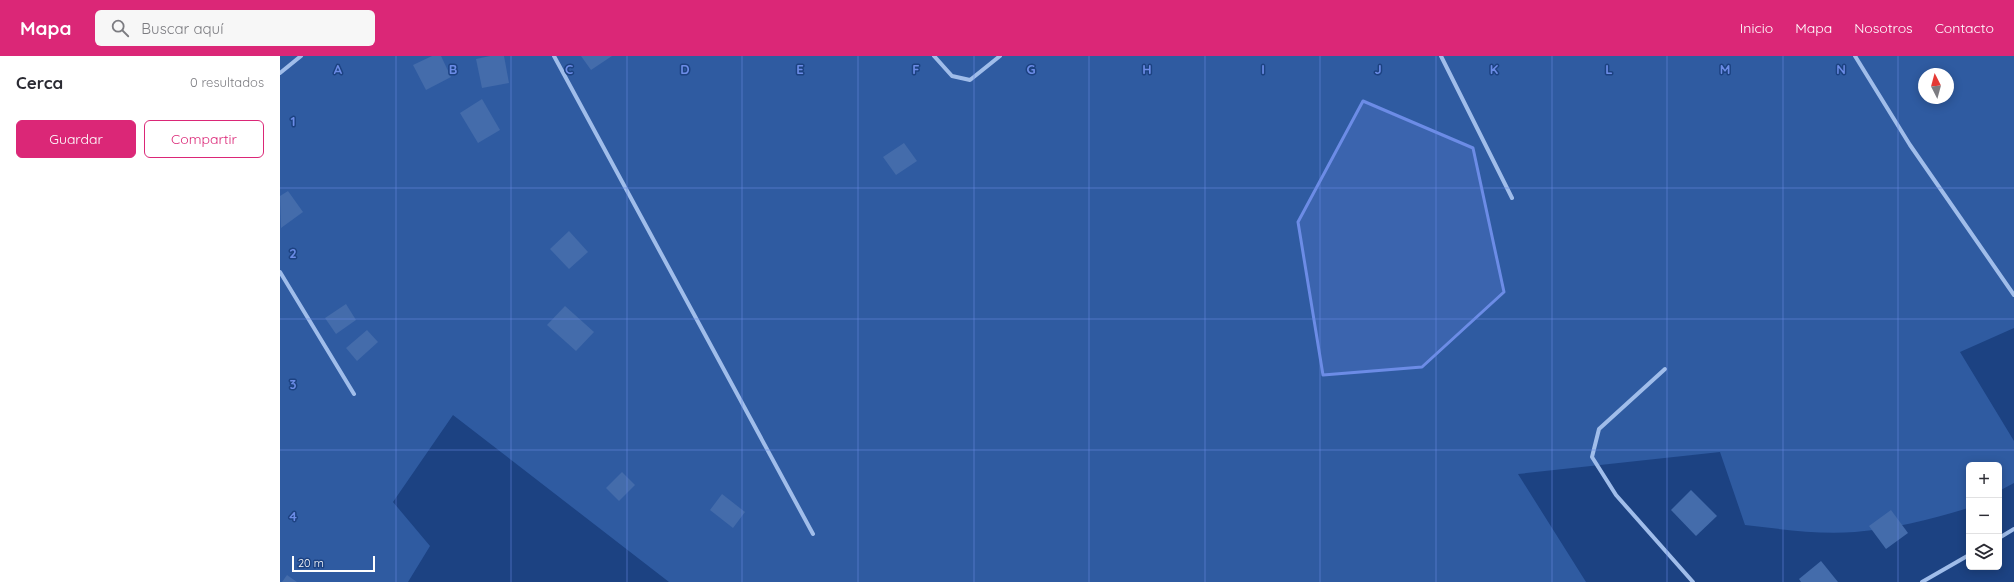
<!DOCTYPE html>
<html lang="es">
<meta charset="utf-8">
<style>
:root{--surface:#fff;--page:#f7f7f7;--text:#2b2b33;--muted:#7c7c81;--line:#e1e1e2;--accent:#db2777}
body{margin:0;font-family:Quicksand,sans-serif;background:var(--page);color:var(--text)}
.controls{position:absolute;right:12px;bottom:12px;display:grid;overflow:hidden;border-radius:6px;box-shadow:0 2px 10px #0003}
.controls button{width:36px;height:36px;display:grid;place-items:center;padding:0;border:0;border-bottom:1px solid var(--line);background:var(--surface);color:var(--text);font:20px sans-serif}
.compass{position:absolute;left:1638px;top:12px;width:36px;height:36px;border-radius:50%;background:var(--surface);box-shadow:0 2px 10px #0003;rotate:354deg}
.scale{position:absolute;left:12px;bottom:10px;width:83px;box-sizing:border-box;padding-left:4px;border:2px solid #fff;border-top:0;font-size:11px;line-height:14px;white-space:nowrap;color:#fff;-webkit-text-stroke:3px #1c4282;paint-order:stroke}
.list{margin:0;padding:0;list-style:none}
h2{display:flex;justify-content:space-between;align-items:center;height:52px;margin:0;padding:0 16px;font-size:17px}
h2 small{font-size:13px;font-weight:400;color:var(--muted)}
.actions{display:flex;gap:8px;padding:12px 16px}
.actions a{flex:1;padding:9px 0;border:1px solid var(--accent);border-radius:6px;text-align:center;font-size:14px;color:var(--accent)}
.actions .main{background:var(--accent);color:#fff}
.icon{flex:none;width:22px;height:22px;fill:none;stroke:currentColor;stroke-width:2;stroke-linecap:round;stroke-linejoin:round}
.map{position:relative;flex:none;width:1734px;height:526px;overflow:hidden}
header{display:flex;align-items:center;gap:24px;box-sizing:border-box;height:56px;padding:0 20px;background:var(--accent);color:#fff}
header strong{font-size:19px}
nav{display:flex;gap:22px;margin-inline-start:auto;font-size:14px}
.search{width:280px;height:36px;background:var(--page);display:flex;align-items:center;gap:10px;box-sizing:border-box;padding:0 14px;border-radius:6px;color:var(--muted);font-size:15px}
main{display:flex}
aside{flex:1;background:var(--surface)}
.map>svg:first-child{display:block}
.green{fill:#2f5ba1;fill-rule:evenodd}
.building{fill:#446cab}
.lines{fill:none;stroke-linecap:round;stroke-linejoin:round}
.street{stroke:#a0bdea;stroke-width:4}
.marked{fill:#6c8ce6;fill-opacity:0.2;stroke:#6c8ce6;stroke-width:3;stroke-linejoin:round}
.grid{fill:none;stroke:#6c8ce6;stroke-width:1;stroke-opacity:0.55}
.grid-label{font-size:13px;text-anchor:middle;font-weight:bold;fill:#6c8ce6;stroke:#1c4282;stroke-width:3;stroke-linejoin:round;paint-order:stroke}
</style>
<header>
<strong>Mapa</strong>
<div class="search"><svg class="icon" aria-label="search" viewBox="0 0 24 24"><circle cx="10" cy="10" r="6"/><path d="M15 15l6 6"/></svg>Buscar aquí</div>
<nav><a>Inicio</a><a>Mapa</a><a>Nosotros</a><a>Contacto</a></nav>
</header>
<main>
<aside>
<h2>Cerca<small>0 resultados</small></h2>
<ul class="list">
</ul>
<div class="actions"><a class="main">Guardar</a><a>Compartir</a></div>
</aside>
<div class="map">
<svg width="1734" height="526" viewBox="0 0 1734 526">
<rect width="100%" height="100%" fill="#1c4282"/>
<path class="green" d="M0,0H1734V272L1680,296L1734,385V427L1719,435V409H1689V451L1685,453C1649,464 1612,473 1575,476C1538,479 1501,473 1465,469L1440,396L1238,418L1306,526H389L173,359L113,446L150,490L128,526H0ZM1644,18H1668V42H1644Z"/>
<g class="building">
<path d="M152,0H161L171,21L146,34L133,9Z"/>
<path d="M210,0H224L229,27L202,32L196,3Z"/>
<path d="M301,0H332L311,14Z"/>
<path d="M202,43L220,74L198,87L180,57Z"/>
<path d="M624,87L637,105L616,119L603,101Z"/>
<path d="M8,135L23,156L1,172L0,140Z"/>
<path d="M289,175L308,196L289,213L270,193Z"/>
<path d="M66,248L76,264L56,278L45,262Z"/>
<path d="M285,250L314,276L296,295L267,269Z"/>
<path d="M87,274L98,286L77,305L66,292Z"/>
<path d="M342,416L355,429L339,445L326,432Z"/>
<path d="M1411,434L1437,460L1416,480L1391,454Z"/>
<path d="M442,438L465,456L453,472L430,454Z"/>
<path d="M1611,454L1628,477L1606,493L1589,470Z"/>
<path d="M1541,505L1558,526H1521L1519,523Z"/>
<path d="M7,519L17,526H2Z"/>
</g>
<g class="lines">
<g class="street">
<path d="M274,0L533,478"/>
<path d="M654,0L672,20L690,24L720,0"/>
<path d="M1161,0L1232,142"/>
<path d="M1575,0L1630,89L1734,239"/>
<path d="M0,17L21,0"/>
<path d="M0,216L74,338"/>
<path d="M1385,313L1319,373L1312,401L1336,439L1413,526"/>
<path d="M1719,482L1734,473"/>
<path d="M1642,526L1689,499"/>
</g>
</g>
<path class="marked" d="M1083,45L1193,92L1224,236L1142,311L1043,319L1018,166Z"/>
<path class="grid" d="M116,0V526M231,0V526M347,0V526M462,0V526M578,0V526M694,0V526M809,0V526M925,0V526M1040,0V526M1156,0V526M1272,0V526M1387,0V526M1503,0V526M1618,0V526M0,132H1734M0,263H1734M0,394H1734"/>
<g class="grid-label">
<text x="58" y="18">A</text>
<text x="173" y="18">B</text>
<text x="289" y="18">C</text>
<text x="405" y="18">D</text>
<text x="520" y="18">E</text>
<text x="636" y="18">F</text>
<text x="751" y="18">G</text>
<text x="867" y="18">H</text>
<text x="983" y="18">I</text>
<text x="1098" y="18">J</text>
<text x="1214" y="18">K</text>
<text x="1329" y="18">L</text>
<text x="1445" y="18">M</text>
<text x="1561" y="18">N</text>
<text x="13" y="70">1</text>
<text x="13" y="202">2</text>
<text x="13" y="333">3</text>
<text x="13" y="465">4</text>
</g>
</svg>
<div class="controls">
<button>+</button>
<button>−</button>
<button><svg class="icon" aria-label="layers" viewBox="0 0 24 24"><path d="M12 4l9 5-9 5-9-5zM3 14l9 5 9-5"/></svg></button>
</div>
<svg class="compass" viewBox="-18 -18 36 36"><path d="M0-13l5 13h-10z" fill="#e53935"/><path d="M0 13l5-13h-10z" fill="#7c7c81"/></svg>
<div class="scale">20 m</div>
</div>
</main>
